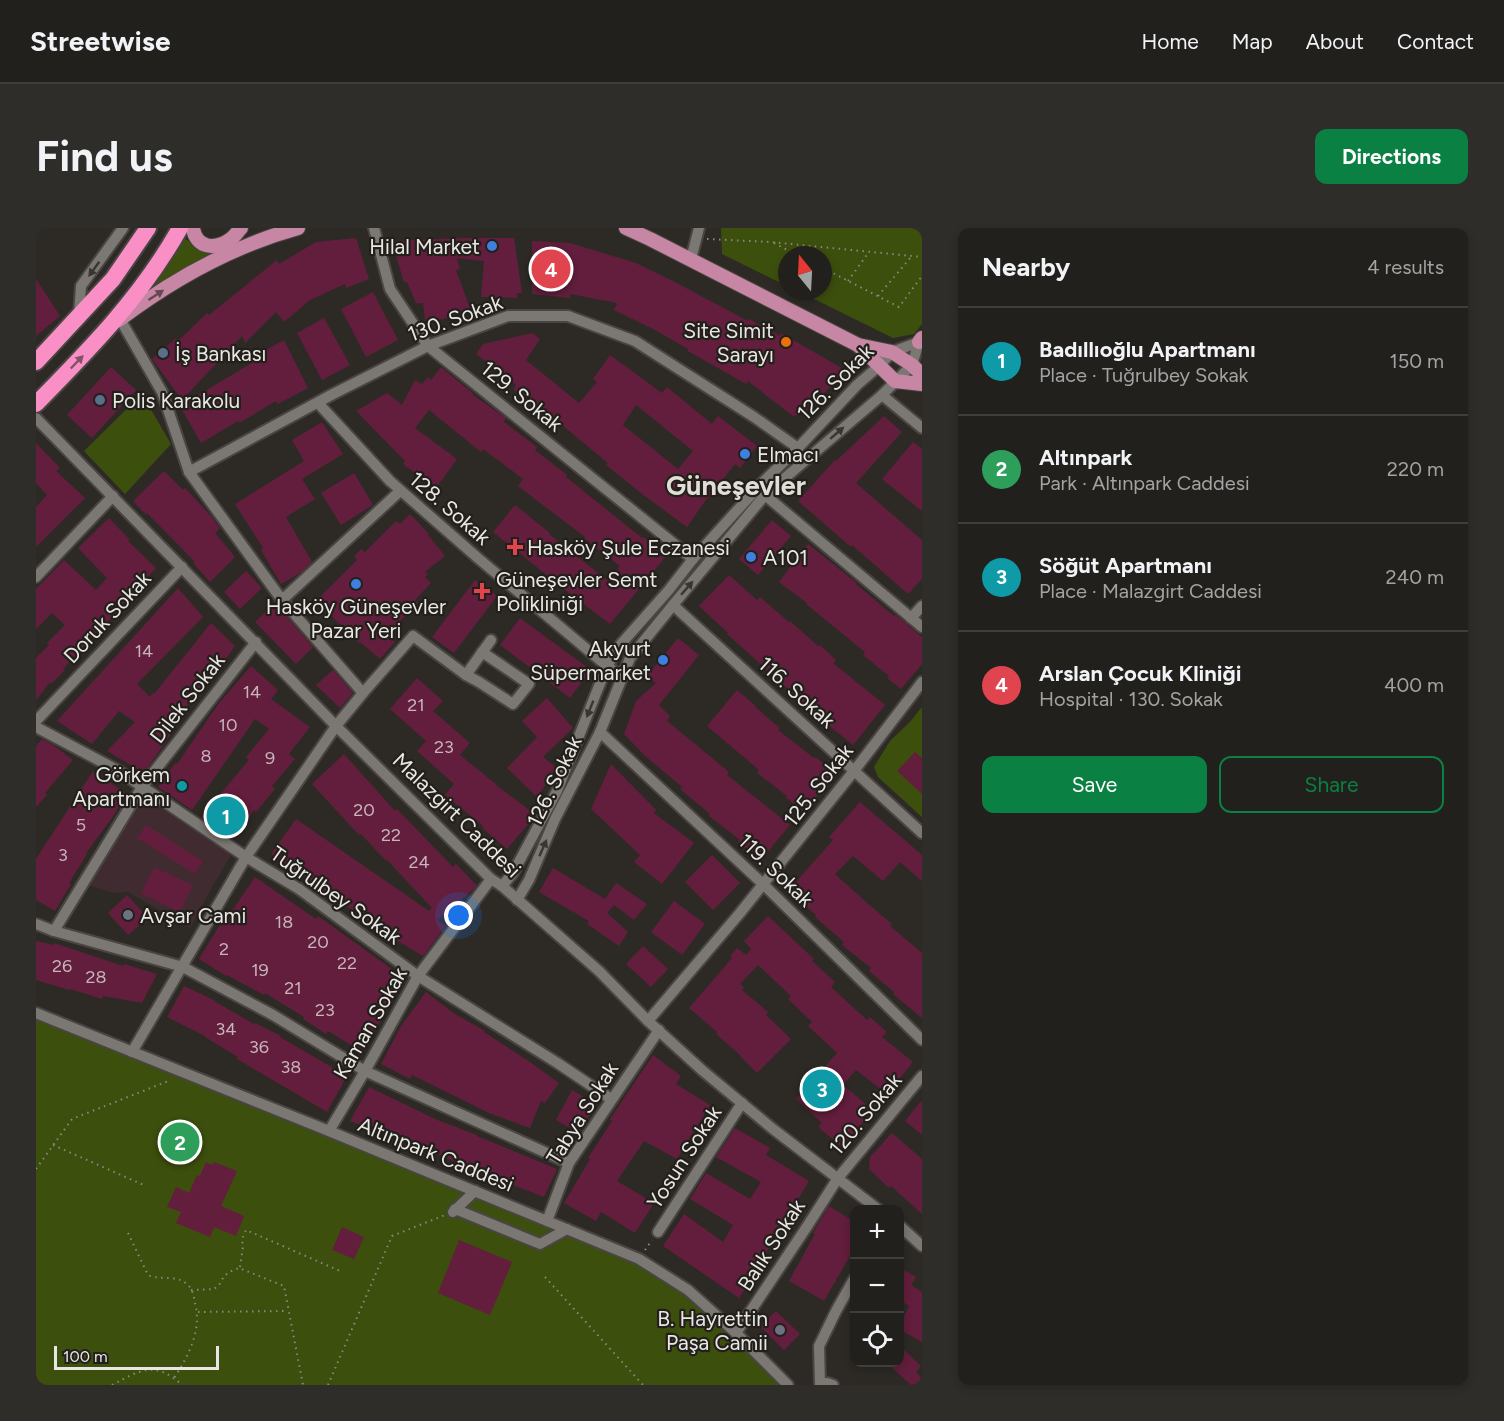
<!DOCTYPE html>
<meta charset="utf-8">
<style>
:root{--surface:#22201c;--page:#2e2d29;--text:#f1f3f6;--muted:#a2a3a3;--line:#3f3e3b;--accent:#0b8043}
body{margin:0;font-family:Figtree,sans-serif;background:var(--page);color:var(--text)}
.controls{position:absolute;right:18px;bottom:18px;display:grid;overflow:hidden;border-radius:12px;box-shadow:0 3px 9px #0003}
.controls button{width:54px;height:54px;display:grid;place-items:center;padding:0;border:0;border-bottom:2px solid var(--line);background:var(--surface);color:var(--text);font:30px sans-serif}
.compass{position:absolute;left:742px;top:18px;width:54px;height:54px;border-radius:50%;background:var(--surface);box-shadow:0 3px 9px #0003;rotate:342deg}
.scale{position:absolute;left:18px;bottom:15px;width:165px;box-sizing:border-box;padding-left:6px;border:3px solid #e9e7e4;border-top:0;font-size:16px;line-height:21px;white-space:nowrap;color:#e9e7e4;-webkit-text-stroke:4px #23201c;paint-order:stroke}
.you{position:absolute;left:423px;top:688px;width:21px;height:21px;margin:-15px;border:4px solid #fff;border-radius:50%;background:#1a73e8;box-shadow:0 0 0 9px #1a73e833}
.badge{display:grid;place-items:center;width:39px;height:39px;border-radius:50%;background:var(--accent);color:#fff;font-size:20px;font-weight:700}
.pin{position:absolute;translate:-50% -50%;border:3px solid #fff;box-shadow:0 2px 6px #0006}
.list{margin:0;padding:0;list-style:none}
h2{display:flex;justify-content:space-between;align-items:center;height:78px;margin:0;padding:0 24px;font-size:26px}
h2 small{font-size:20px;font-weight:400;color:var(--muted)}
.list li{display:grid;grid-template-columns:39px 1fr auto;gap:18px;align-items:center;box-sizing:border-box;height:108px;padding:0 24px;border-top:2px solid var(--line)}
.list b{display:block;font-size:22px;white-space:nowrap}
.list p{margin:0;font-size:20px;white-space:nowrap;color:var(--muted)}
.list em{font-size:20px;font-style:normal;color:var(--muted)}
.actions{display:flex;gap:12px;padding:18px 24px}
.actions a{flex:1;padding:14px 0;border:2px solid var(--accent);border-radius:12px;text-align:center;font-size:21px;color:var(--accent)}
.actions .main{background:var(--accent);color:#fff}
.icon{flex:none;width:33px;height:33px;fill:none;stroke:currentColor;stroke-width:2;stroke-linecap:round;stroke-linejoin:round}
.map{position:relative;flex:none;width:886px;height:1157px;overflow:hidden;border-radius:12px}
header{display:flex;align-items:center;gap:36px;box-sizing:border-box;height:84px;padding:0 30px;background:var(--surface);border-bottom:2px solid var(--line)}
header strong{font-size:28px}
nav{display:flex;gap:33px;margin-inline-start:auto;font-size:21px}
.intro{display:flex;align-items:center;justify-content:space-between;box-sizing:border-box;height:144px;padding:0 36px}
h1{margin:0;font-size:42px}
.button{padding:15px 27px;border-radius:12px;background:var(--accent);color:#fff;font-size:21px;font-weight:700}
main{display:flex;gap:36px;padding:0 36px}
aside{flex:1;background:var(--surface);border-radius:12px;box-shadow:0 3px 9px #0003}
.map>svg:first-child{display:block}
.education{fill:#3f2b30}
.green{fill:#3d4f0d}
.building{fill:#621e3c;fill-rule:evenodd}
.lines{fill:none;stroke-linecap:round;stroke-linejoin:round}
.minor-casing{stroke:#484542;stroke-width:14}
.major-casing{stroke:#484542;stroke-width:16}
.highway-casing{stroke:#484542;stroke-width:20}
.path{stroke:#8a8884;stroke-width:2;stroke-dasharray:1.5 4.5;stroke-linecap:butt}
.minor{stroke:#7b7873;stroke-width:10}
.major{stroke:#c786a4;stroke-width:14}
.highway{stroke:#f98fc4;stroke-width:16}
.oneway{fill:#393632}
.oneway2{fill:#654952}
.oneway3{fill:#835268}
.shop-dot{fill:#3f7fe0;stroke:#23201c;stroke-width:2}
.food-dot{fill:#e8710a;stroke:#23201c;stroke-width:2}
.service-dot{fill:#5c6f8a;stroke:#23201c;stroke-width:2}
.health-dot{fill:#e0444e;stroke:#23201c;stroke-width:2}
.culture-dot{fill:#0f9aa8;stroke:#23201c;stroke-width:2}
.worship-dot{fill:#6b7280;stroke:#23201c;stroke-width:2}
.labels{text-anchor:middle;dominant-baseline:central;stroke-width:4.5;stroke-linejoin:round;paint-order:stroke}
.number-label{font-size:18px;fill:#c7b5ba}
.poi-label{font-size:21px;fill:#e9e7e4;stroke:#23201c;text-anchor:start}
.street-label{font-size:21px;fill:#e9e7e4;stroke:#23201c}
.district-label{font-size:27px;font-weight:bold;fill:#e1ddd7;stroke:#23201c}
</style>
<header>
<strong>Streetwise</strong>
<nav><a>Home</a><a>Map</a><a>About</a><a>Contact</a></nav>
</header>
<div class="intro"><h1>Find us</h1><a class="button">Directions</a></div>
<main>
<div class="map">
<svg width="886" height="1157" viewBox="0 0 886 1157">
<rect width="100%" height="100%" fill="#2d2a26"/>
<path class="education" d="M107,568L195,627L176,659L154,700L92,664L77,665L53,657Z"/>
<g class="green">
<path d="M685,0H886V96L878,106L857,110L762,63H787V27H751V58L686,26Z"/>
<path d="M147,10L180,27L101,75Z"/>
<path d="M106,166L135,216L89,266L48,223Z"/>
<path d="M886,479V589L842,549L838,539L854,513L874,494Z"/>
<path d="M0,785L603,1031L652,1062L752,1157H0Z"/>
</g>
<g class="building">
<path d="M320,10L333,51L310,60L309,56L274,72L248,94L240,84L209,115L206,108L146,172L116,131L140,110L142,113L171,85L173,87L241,32L243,36L280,14Z"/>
<path d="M426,10H478L486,65H481V70L445,69L448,33L421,30L424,41L420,42L435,83L400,93L389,91L387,75H380L371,54H368L362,35L358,13Z"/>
<path d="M496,13L534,15L600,35L637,53L712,93L713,91L744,108L745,105L811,143L771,181L762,187L757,188L712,153L710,156L652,123V121L619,102L578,82L581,75L534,66V70L496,66Z"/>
<path d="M0,51L24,88L0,108Z"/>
<path d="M337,64L362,112L330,129L305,81Z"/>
<path d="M288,90L314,137L286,152L261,105Z"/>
<path d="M496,105L504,111L490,132L543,175L561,154L557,151L574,127L626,165L631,159L676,196L682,188L721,218L704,240L699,236L667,276L651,299L606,266L570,237L572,235L515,188L513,191L477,161L480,157L440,126L447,116ZM600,177L657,223L642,241L587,197Z"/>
<path d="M248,112L272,160L242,176L240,173L203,195L202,193L165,215L144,178L219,133L217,129Z"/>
<path d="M75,139L100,162L56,210L31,187Z"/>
<path d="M405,139L437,165L436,166L470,190L468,194L501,219L499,222L531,247L530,249L606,310L607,309L631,327L574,396L533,365L457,304L479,277L514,305L513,306L572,353L584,338L548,310L549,309L482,258L487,251L447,221L445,224L393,182L379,200L421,231L400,260L367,236L369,233L320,183L351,165L366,177L379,152L386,156L392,149L395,152Z"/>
<path d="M848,188L866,204L820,255L886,312V351L872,366L816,317L815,319L762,273L799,232L800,233Z"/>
<path d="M286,194L307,226L266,251L279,271L250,289L276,334L266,344L245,356L225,322L227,320L199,276L268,233L256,212Z"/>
<path d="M877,214L886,221V283L846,251Z"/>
<path d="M0,215L24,240L20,243L49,270L0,319V279L11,267L0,255Z"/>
<path d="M128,243L147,262L149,260L176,289L184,300L179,305L199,329L174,354L157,335L159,334L111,285L110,287L97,273Z"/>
<path d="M318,245L337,277L305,297L285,265Z"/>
<path d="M374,286L393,306L392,307L409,328L389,344L392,346L389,349L395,355L379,372L382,375L350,407L359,414L344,431L324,414L323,415L280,373L321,332L318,329L325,321L329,324L360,293L364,296Z"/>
<path d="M73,290L94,312L92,313L120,340L81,382L82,383L45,421L27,441L29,442L15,456L14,454L0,472V430L13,417L11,415L29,397L16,385L0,401V361L28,332L60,362L71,350L42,320Z"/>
<path d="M736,292L755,308L722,347L703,331Z"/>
<path d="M772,316L821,355L820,356L858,388L860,387L886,409V436L865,461L851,450L853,448L827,427L829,424L770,376L771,375L743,354Z"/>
<path d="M210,343L226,360L204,381L188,364Z"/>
<path d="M693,347L721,372L724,369L753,394L754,393L782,418L784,417L800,432L797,435L849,477L817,517L770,479L747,456L691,406L692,405L663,378Z"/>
<path d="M439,352L461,368L418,425L396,409Z"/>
<path d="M142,360L167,389L101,456L114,469L117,465L118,466L175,395L199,418L180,445H178L145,485L148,487L108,545L71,523L99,494L83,483L56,516L21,493Z"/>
<path d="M239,375L277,419L260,436L219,394Z"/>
<path d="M484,390L555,442L534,470L464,417Z"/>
<path d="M642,410L663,427L623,477L634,488L631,493L693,544L691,547L754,597L724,633L702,614L704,612L673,588L674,586L644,561L646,559L608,527L588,506L600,473L620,455L611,448Z"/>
<path d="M215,438L242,462L235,471L274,499L253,526L259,531L236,558L239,561L220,584L218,582L198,611L165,589L213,532L210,529L233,501L219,491L156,582L122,559L139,535L141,536L183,475Z"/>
<path d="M297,442L317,465L304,480L280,457Z"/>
<path d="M381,450L407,473L397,483L434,515L424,527L461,557H460L500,587L471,621L446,600L447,598L409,567L418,556L381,523L390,513L354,481Z"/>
<path d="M701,462L720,478L719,479L744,500L742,502L778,530L779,529L798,543L769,584L749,569L751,568L721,545L723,542L671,498Z"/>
<path d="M511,470L537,500L507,529L521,540L501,569L471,540L501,509L486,493Z"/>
<path d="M6,511L16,516L37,532L9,565L11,567L0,579V518Z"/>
<path d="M879,524L886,530V566L861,543Z"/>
<path d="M308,526L359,583L361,581L417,639L420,636L441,658L402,692L410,698L387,728L360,712L361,710L323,686V687L235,626L260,591L393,683L396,680L351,632L350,633L325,606L323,607L276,556Z"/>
<path d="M575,536L620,582L618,585L658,615L626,656L598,634L604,627L555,581Z"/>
<path d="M57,543L91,566L76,590L50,625L51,626L33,655L35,656L19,683L0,672V631Z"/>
<path d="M824,574L886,627V653L864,634L847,653L817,628L799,646L830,674L856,696L854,698L886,725V790L857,766L858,764L833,743L835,740L806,717L808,714L779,689L780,687L752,663L797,612L793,609Z"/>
<path d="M110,597L167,633L159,646L101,610Z"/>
<path d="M676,627L704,655L677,682L649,654Z"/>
<path d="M118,639L157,657L144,684L105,666Z"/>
<path d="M517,640L569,671L580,655L611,676L598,692L578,677L571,685L592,704L583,718L551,696L553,693L503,664Z"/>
<path d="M219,649L280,691L282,688L371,752L343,791L345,792L326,824L292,803L290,806L267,791L268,789L229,765L228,767L191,747L190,748L163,731L185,695L187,696Z"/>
<path d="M91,667L112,690L92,707L72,685Z"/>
<path d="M638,673L669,696L646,727L615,704Z"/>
<path d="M732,688L778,731L776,733L799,754L795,759L831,792L834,789L851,804L846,809L877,834L851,866L820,842L807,857L837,882L806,919L782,899L786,895L760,871L801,825L772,798L776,794L752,771L755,768L722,737L704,756L708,760L706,762L732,784L730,787L755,811L721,845L704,828V827L680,806L681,804L653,780L696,730L694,728L701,720L710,727L715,721L708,713Z"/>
<path d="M0,713L18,717V715L87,738L88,736L121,746L106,775L67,768L66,771L34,761L33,762L0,752Z"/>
<path d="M607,718L632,741L615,759L590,736Z"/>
<path d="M148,758L178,772V773L218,796L219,795L245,808L244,809L311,848L291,884L201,831L202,829L169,809V808L131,789Z"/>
<path d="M390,764L419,786L449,803L448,804L494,834L523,855L509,875L505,873L494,900L453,885L376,847L374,851L345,836L365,798Z"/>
<path d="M617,827L645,848L640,856L674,877L662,897H661L641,931L608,913L581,953L618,975L599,1005L565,984L560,993L528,975L554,931L552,930L576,893L574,891Z"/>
<path d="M333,859L399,891L441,907V908L521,941L508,969L477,957L478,956L434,941L387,919L386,921L347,902L346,905L314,893Z"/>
<path d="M536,862L560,876L543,905L520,892Z"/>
<path d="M886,872V907L869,893Z"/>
<path d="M699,900L734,920L730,927L773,953L725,1033L727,1035L703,1070L627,1018L648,986L687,1014L697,997L654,971L670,945L714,971L725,954L680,929Z"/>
<path d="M856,905L886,931V986L855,958L853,960L833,941L834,929Z"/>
<path d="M170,934L176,937L178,934L201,943L185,978L208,988L200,1008L178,999L174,1009L140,995L145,984L131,979L140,959L153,965L161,947L164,948Z"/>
<path d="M793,978L819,994V1019L788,1073L753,1053L779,1006L777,1005Z"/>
<path d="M306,999L328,1009L318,1031L296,1022Z"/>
<path d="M423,1012L476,1034L454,1087L402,1065Z"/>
<path d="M864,1040L880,1049L875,1057L886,1064V1114L864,1102V1096L873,1078L864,1072Z"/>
<path d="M740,1083L764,1106L748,1122L724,1098Z"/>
<path d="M864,1118L885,1138L880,1144L886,1150V1157H875L850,1134H864Z"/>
</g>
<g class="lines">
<defs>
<g id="minor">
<path d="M338,0L354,61L392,118L657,331"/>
<path d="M655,31L663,0"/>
<path d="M43,87L45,58L87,0"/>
<path d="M84,91L126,164L153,244L246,372L327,465"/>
<path d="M846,167L886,200"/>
<path d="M282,175L354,253L443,331L571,438L586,449"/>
<path d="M0,190L300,498L455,651L466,658L563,743L612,793L667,843L737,901L843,982"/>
<path d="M153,244L297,166L392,118L472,88H532L599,113L718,189L762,220"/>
<path d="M729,267L886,399"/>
<path d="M0,349L77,268"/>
<path d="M246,372L364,263"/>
<path d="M637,377L886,605"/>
<path d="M875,390L886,378"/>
<path d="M430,447L443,454L477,476L493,456L446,424"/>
<path d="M0,493L146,339"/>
<path d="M0,499L83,543L210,629L263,661L382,748L523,836L575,871"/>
<path d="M564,504L727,656L886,812"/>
<path d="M466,658L477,645L521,563L571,438L585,416L632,363L657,331L725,256L762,220L821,157L843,138L856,124L883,114"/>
<path d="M481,672L493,652L519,591L564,504L594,430L637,377L729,267L846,167L876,137L883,114"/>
<path d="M0,696L18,703L147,739L237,787L329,843L533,935"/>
<path d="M18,703L106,559L220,414"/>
<path d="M0,785L293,903L603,1031L652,1062L700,1105L752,1157"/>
<path d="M612,793L704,685L818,543L886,454"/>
<path d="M96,824L210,629L300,498L327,465L377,408L430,447L455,412"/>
<path d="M293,903L329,843L382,748L455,651"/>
<path d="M419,981L504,1016L531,1001"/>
<path d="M417,984L439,963"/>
<path d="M511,993L533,935L623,802"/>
<path d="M864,998L886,1018"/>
<path d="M622,1004L706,875"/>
<path d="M700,1105L772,997L802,950L886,848"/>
<path d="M784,1157L783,1118L800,1083L818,1051"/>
<path d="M785,1157L791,1155L797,1157"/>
</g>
<g id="major">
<path d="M157,0C160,21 180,22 195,11C199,8 202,3 205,0"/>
<path d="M590,0L614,11L822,117L856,124L876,137L886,147"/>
<path d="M83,92C136,52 197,18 262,0"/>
<path d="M883,114L886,110"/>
<path d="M822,117L859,153L886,156"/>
</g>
<g id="highway">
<path d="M0,134L77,51L112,0"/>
<path d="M0,176C54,121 106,68 144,0"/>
</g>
</defs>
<use href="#minor" class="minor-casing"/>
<use href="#major" class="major-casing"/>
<use href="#highway" class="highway-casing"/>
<g class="path">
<path d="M671,11L735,14L886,29"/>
<path d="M738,15L761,27"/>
<path d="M787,40L863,79L886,48"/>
<path d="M812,53L833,24"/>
<path d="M842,68L875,29"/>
<path d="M17,917L110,958"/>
<path d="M0,941L36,891L135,852"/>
<path d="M92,1005L112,1047C125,1053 141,1046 152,1057C157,1062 158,1069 159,1075C166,1102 153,1127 138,1150"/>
<path d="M609,1022L616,1012"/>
<path d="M204,1039L207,1019L206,1011L210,1002L304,1043"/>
<path d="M509,1049L607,1157"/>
<path d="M155,1062L178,1061L183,1057L188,1048L197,1042L203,1040L248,1058L267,1157"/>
<path d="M162,1084L252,1083"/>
<path d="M76,1157C104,1142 119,1132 146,1157"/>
<path d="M292,1157L356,1008L409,987"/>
</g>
<use href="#minor" class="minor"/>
<use href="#major" class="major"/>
<use href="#highway" class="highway"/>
</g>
<defs><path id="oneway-solid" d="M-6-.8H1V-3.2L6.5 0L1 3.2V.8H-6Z" transform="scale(1.5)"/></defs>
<g class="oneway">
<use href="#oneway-solid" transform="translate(58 41) rotate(126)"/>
<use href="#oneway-solid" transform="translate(801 205) rotate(-41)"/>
<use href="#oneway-solid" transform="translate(651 360) rotate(-49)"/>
<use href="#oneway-solid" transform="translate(554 481) rotate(112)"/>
<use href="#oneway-solid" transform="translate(507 620) rotate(-66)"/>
</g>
<use class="oneway2" href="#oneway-solid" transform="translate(120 67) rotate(-33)"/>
<use class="oneway3" href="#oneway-solid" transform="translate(41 134) rotate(-46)"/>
<g class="shop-dot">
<circle cx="456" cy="18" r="6"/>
<circle cx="709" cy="226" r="6"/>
<circle cx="715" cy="329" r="6"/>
<circle cx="320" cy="356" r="6"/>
<circle cx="627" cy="432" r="6"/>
</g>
<circle class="food-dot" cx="750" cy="114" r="6"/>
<g class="service-dot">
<circle cx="127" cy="125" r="6"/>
<circle cx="64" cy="172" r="6"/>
</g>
<g class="health-dot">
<path d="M476 310h6v6h6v6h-6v6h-6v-6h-6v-6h6z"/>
<path d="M443 354h6v6h6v6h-6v6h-6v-6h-6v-6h6z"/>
</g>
<circle class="culture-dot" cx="146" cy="558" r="6"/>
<g class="worship-dot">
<circle cx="92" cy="687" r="6"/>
<circle cx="744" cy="1102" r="6"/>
</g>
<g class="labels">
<g class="number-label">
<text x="108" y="423">14</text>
<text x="216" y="464">14</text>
<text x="380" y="477">21</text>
<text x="192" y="497">10</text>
<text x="408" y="519">23</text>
<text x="170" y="528">8</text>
<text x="234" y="530">9</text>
<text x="328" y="582">20</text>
<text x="45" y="597">5</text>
<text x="355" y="607">22</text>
<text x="27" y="627">3</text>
<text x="383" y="634">24</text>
<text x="248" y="694">18</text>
<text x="282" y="714">20</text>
<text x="188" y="721">2</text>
<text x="311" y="735">22</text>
<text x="26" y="738">26</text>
<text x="224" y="742">19</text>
<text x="60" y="749">28</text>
<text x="257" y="760">21</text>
<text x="289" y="782">23</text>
<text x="190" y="801">34</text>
<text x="223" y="819">36</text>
<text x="255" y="839">38</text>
</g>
<g class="poi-label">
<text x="444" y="18" text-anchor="end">Hilal Market</text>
<text x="738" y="102" text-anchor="end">Site Simit<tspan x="738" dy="24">Sarayı</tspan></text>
<text x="139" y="125">İş Bankası</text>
<text x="76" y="172">Polis Karakolu</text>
<text x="721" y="226">Elmacı</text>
<text x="491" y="319">Hasköy Şule Eczanesi</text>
<text x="727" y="329">A101</text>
<text x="460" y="351">Güneşevler Semt<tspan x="460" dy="24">Polikliniği</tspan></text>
<text x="320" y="378" text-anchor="middle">Hasköy Güneşevler<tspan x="320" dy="24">Pazar Yeri</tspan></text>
<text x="615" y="420" text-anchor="end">Akyurt<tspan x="615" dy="24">Süpermarket</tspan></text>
<text x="134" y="546" text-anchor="end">Görkem<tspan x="134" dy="24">Apartmanı</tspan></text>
<text x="104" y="687">Avşar Cami</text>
<text x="732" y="1090" text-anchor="end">B. Hayrettin<tspan x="732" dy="24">Paşa Camii</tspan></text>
</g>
<g class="street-label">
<text transform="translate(419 90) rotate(-20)">130. Sokak</text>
<text transform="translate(799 154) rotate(-45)">126. Sokak</text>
<text transform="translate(486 168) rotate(39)">129. Sokak</text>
<text transform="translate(414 280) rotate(41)">128. Sokak</text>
<text transform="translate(71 389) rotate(-47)">Doruk Sokak</text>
<text transform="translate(761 464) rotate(42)">116. Sokak</text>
<text transform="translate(151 470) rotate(-52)">Dilek Sokak</text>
<text transform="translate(518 553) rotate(-64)">126. Sokak</text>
<text transform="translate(782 557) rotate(-52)">125. Sokak</text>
<text transform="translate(421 587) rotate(44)">Malazgirt Caddesi</text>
<text transform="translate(740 642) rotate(44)">119. Sokak</text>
<text transform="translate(300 667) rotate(35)">Tuğrulbey Sokak</text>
<text transform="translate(334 795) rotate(-60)">Kaman Sokak</text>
<text transform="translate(546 885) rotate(-58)">Tabya Sokak</text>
<text transform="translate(829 886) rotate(-50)">120. Sokak</text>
<text transform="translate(400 926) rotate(22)">Altınpark Caddesi</text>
<text transform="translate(648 929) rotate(-57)">Yosun Sokak</text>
<text transform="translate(735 1017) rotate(-57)">Balık Sokak</text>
</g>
<g class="district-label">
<text x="700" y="257">Güneşevler</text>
</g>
</g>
</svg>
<div class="controls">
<button>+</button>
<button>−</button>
<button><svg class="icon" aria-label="locate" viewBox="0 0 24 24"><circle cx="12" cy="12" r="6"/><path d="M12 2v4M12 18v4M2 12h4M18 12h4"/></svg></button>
</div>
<svg class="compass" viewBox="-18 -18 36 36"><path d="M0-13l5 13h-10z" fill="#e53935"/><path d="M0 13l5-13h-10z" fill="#a2a3a3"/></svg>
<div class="scale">100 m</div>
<div class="you"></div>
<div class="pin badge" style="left:190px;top:588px;background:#0f9aa8">1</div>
<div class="pin badge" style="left:144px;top:914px;background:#2e9e5b">2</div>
<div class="pin badge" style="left:786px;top:861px;background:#0f9aa8">3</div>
<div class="pin badge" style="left:515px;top:41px;background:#e0444e">4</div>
</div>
<aside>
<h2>Nearby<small>4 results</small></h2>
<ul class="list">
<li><span class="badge" style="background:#0f9aa8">1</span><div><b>Badıllıoğlu Apartmanı</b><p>Place · Tuğrulbey Sokak</p></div><em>150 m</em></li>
<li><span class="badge" style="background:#2e9e5b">2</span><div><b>Altınpark</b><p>Park · Altınpark Caddesi</p></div><em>220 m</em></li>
<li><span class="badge" style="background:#0f9aa8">3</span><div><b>Söğüt Apartmanı</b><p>Place · Malazgirt Caddesi</p></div><em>240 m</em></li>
<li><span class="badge" style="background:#e0444e">4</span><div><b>Arslan Çocuk Kliniği</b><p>Hospital · 130. Sokak</p></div><em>400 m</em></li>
</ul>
<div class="actions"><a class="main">Save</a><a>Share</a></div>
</aside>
</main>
